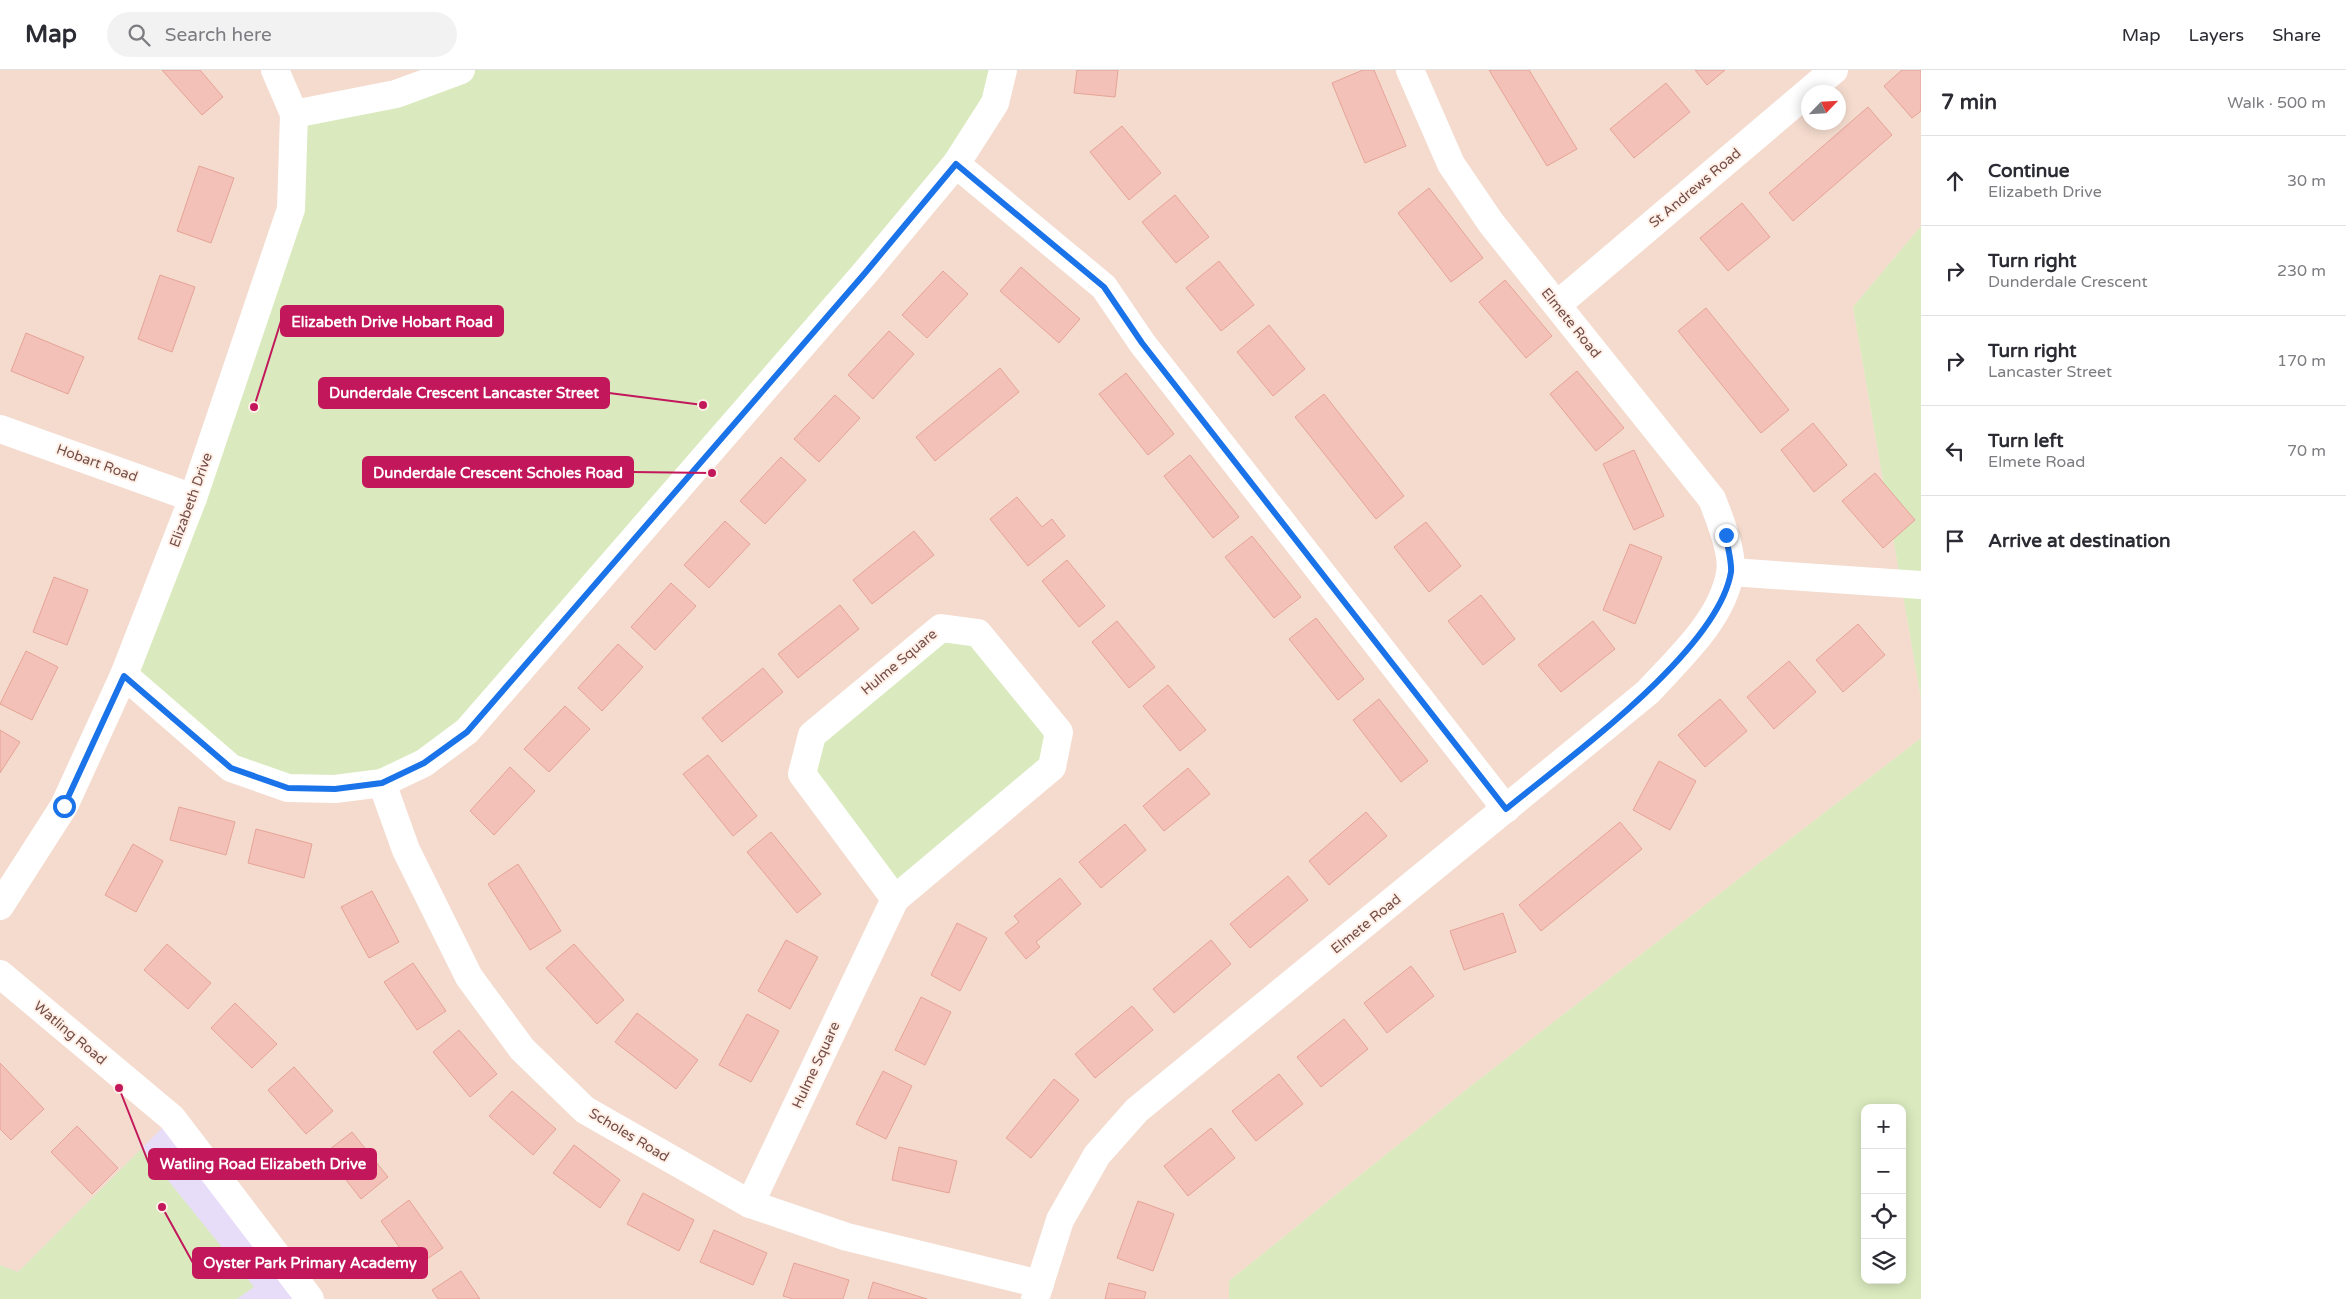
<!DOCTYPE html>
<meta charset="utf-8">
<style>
:root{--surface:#fff;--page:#f2f2f3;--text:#2b2b33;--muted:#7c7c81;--line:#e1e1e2}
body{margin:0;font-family:"Varela Round",sans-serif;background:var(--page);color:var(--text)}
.controls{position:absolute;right:15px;bottom:15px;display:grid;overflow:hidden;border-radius:10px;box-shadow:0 2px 12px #0003}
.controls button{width:45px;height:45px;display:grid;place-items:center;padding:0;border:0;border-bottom:1px solid var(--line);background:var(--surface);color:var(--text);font:25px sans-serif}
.compass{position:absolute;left:1801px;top:15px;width:45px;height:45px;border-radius:50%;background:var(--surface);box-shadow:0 2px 12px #0003;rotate:65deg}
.stop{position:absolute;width:15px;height:15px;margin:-11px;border:4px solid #1a73e8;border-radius:50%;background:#fff}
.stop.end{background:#1a73e8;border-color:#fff;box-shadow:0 1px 5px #0008}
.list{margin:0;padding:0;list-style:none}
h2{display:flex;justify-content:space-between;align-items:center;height:65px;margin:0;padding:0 20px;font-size:21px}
h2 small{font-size:16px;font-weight:400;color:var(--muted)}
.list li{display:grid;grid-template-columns:32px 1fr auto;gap:15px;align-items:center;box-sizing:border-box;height:90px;padding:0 20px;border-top:1px solid var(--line)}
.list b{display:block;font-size:19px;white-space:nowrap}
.list p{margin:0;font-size:16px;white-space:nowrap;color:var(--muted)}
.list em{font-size:16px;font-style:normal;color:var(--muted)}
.icon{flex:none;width:28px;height:28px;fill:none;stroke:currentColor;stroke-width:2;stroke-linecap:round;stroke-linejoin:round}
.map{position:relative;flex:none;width:1921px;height:1229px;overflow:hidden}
header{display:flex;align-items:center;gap:30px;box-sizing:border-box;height:70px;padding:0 25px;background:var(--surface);border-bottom:1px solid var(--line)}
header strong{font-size:24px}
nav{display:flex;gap:28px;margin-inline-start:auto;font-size:18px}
.search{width:350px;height:45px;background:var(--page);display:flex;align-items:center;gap:12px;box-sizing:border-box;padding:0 18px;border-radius:28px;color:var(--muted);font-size:19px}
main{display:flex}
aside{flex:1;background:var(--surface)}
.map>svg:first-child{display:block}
.residential{fill:#f4dbce;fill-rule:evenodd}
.education{fill:#e8ddf9}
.green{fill:#daeabe;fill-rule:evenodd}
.building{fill:#f3c1b7;stroke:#e6a397}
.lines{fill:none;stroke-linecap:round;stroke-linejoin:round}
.minor{stroke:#fff;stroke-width:28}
.route{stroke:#1a73e8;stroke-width:6}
.labels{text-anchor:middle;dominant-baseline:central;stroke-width:4;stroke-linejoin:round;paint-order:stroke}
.street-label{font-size:14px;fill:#744d47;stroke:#fff0e7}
.leader{fill:none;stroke:#c2185b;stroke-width:2}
.callout-dot{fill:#c2185b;stroke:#fff0e7;stroke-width:2}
.callout{fill:#c2185b;stroke:#c2185b;stroke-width:2}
.callout-label{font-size:15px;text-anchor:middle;font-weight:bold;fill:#fff}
</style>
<header>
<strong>Map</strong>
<div class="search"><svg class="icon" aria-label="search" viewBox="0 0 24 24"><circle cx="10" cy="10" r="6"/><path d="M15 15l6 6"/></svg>Search here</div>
<nav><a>Map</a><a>Layers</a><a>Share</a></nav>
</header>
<main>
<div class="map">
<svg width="1921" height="1229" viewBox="0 0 1921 1229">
<rect width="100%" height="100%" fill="#fdebe0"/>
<path class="residential" d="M0,0H1921V156L1853,237L1921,629V668L1472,1015L1229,1211V1229H0ZM1808,22H1838V52H1808Z"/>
<path class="education" d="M172,1048L310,1229H0V1195L18,1202Z"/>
<g class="green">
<path d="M461,0H1003L995,33L467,661L335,719L231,698L124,605L291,139L294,44Z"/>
<path d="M1921,156V629L1853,237Z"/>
<path d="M941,558L978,563L1059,662L1052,697L895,829L802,704L812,665Z"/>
<path d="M1921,668V1229H1229V1211L1472,1015ZM1865,1038H1902V1210H1865Z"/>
<path d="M142,1078L254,1217L237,1229H0V1195L18,1202Z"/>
</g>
<g class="building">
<path d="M162,0H200L223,27L202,45Z"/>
<path d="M1077,0H1118L1115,27L1074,23Z"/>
<path d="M1363,0H1374L1406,76L1365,93L1332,13Z"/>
<path d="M1489,0H1529L1577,79L1547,96Z"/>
<path d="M1695,0H1725L1707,15Z"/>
<path d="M1902,0H1921V41L1912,48L1884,16Z"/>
<path d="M1666,13L1690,42L1634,88L1610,59Z"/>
<path d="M1868,37L1892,65L1793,151L1769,123Z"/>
<path d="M1122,56L1161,103L1129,130L1090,82Z"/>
<path d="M199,96L234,108L211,173L177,161Z"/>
<path d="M1429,118L1483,188L1451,212L1398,143Z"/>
<path d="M1175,125L1209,167L1176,193L1142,152Z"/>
<path d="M1742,133L1770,167L1728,201L1700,168Z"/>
<path d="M1219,191L1254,235L1221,261L1186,218Z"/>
<path d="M1021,197L1080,249L1059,273L1000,221Z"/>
<path d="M943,201L968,224L927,268L902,245Z"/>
<path d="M160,205L195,217L172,282L138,269Z"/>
<path d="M1505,210L1552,266L1526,288L1479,232Z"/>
<path d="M1706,238L1789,340L1761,363L1678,261Z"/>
<path d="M1269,255L1305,299L1273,326L1237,282Z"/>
<path d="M889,261L914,284L873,329L848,305Z"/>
<path d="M26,263L84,287L68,324L11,301Z"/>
<path d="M1000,298L1019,322L935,391L916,367Z"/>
<path d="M1577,301L1624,358L1596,381L1550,324Z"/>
<path d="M1126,303L1174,364L1148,385L1099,324Z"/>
<path d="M1324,324L1404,426L1376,449L1295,347Z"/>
<path d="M835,325L860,348L819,392L794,369Z"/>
<path d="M1813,353L1847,395L1814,422L1781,380Z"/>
<path d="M1634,380L1664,446L1634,460L1603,394Z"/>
<path d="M1190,385L1239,447L1213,468L1164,406Z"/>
<path d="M781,387L806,410L765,454L740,431Z"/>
<path d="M1875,403L1915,450L1883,478L1842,431Z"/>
<path d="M1017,427L1042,457L1052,449L1065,466L1028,496L990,449Z"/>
<path d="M725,451L750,474L709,518L684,495Z"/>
<path d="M1426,452L1461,496L1429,522L1394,477Z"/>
<path d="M914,461L934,485L872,534L853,510Z"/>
<path d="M1252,466L1301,527L1274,548L1225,487Z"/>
<path d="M1630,474L1662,487L1635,554L1603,540Z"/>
<path d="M1067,490L1105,536L1079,557L1042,511Z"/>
<path d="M54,507L88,520L67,575L33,562Z"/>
<path d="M671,513L696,536L655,580L631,557Z"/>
<path d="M1481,525L1515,569L1483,595L1448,551Z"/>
<path d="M840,535L859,559L798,608L778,584Z"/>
<path d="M1316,548L1364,609L1338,630L1289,569Z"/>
<path d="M1117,551L1155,597L1129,618L1092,572Z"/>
<path d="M1593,551L1615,579L1561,622L1538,595Z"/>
<path d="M1858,554L1885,585L1843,622L1816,590Z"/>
<path d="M618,574L643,597L602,641L578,618Z"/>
<path d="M26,581L58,597L32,650L0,634Z"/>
<path d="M1789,591L1816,622L1774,659L1747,627Z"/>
<path d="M763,598L783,622L722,672L702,648Z"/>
<path d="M1168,615L1206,660L1180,681L1143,636Z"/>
<path d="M1379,629L1428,691L1401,712L1353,650Z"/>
<path d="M1720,629L1747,661L1705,697L1678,665Z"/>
<path d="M565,636L590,659L549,702L524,679Z"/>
<path d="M0,660L20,672L0,703Z"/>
<path d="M708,685L757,746L733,766L683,704Z"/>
<path d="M1659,691L1696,711L1670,760L1633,740Z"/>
<path d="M510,697L535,721L494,765L470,741Z"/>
<path d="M1188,698L1210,724L1164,761L1143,736Z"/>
<path d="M179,737L235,752L226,785L170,770Z"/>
<path d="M1366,742L1387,766L1329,815L1309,791Z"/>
<path d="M1620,752L1642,779L1541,861L1519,835Z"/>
<path d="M1125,754L1146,780L1101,818L1079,792Z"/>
<path d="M256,759L312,774L304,808L248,793Z"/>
<path d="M771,762L821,824L797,843L747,782Z"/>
<path d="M133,774L163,791L136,842L105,825Z"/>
<path d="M518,794L561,861L530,880L488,814Z"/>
<path d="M1288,806L1308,830L1250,878L1230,854Z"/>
<path d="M1060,808L1081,834L1036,872L1040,877L1026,889L1005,863L1019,852L1014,846Z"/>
<path d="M372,821L399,872L369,888L341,837Z"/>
<path d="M1503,843L1516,882L1464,900L1450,861Z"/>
<path d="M957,853L987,868L960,921L931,905Z"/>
<path d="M786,870L818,887L790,939L758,921Z"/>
<path d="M1211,870L1231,894L1174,943L1153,919Z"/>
<path d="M167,874L211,913L188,939L144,900Z"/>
<path d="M574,874L624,930L597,954L546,898Z"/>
<path d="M413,893L446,941L417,960L384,912Z"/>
<path d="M1411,896L1434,926L1387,963L1364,933Z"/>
<path d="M921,927L951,942L925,995L895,980Z"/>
<path d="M235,933L277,974L252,998L211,958Z"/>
<path d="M1132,936L1153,960L1095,1008L1075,984Z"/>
<path d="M637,943L698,990L676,1019L615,972Z"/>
<path d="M747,944L779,961L751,1012L719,995Z"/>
<path d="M1344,949L1368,979L1321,1017L1297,987Z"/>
<path d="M459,960L497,1004L470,1027L433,982Z"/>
<path d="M0,993L44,1039L11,1070L0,1059Z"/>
<path d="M294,997L333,1041L306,1064L268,1020Z"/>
<path d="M883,1001L912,1016L886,1069L856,1054Z"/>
<path d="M1279,1004L1303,1034L1256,1071L1232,1041Z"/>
<path d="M1054,1009L1079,1030L1031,1088L1006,1068Z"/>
<path d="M512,1021L556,1059L533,1085L489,1046Z"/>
<path d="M77,1056L118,1098L92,1124L51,1082Z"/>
<path d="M1211,1058L1235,1088L1188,1126L1164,1096Z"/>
<path d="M352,1062L388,1107L361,1129L325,1083Z"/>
<path d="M574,1075L620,1110L600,1138L553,1103Z"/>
<path d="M899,1077L957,1091L949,1123L892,1110Z"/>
<path d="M643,1123L694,1150L679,1181L627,1154Z"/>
<path d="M409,1130L443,1178L414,1198L381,1151Z"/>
<path d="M1138,1131L1174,1144L1153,1201L1117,1188Z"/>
<path d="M714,1160L767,1183L753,1215L700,1192Z"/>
<path d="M794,1193L849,1210L843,1229H793L783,1226Z"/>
<path d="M461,1201L480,1229H438L432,1220Z"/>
<path d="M873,1212L927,1229H868Z"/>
<path d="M1109,1213L1146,1222L1144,1229H1105Z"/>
</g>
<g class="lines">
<g class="minor">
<path d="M294,44L396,24L461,0"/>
<path d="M956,94L1104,217L1142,273L1506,739"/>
<path d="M1557,235L1834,0"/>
<path d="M0,359L193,428"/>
<path d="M1731,502L1921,515"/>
<path d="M124,605L231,698L288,718L335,719L382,713L424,693L467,661L865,203L956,94L995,33L1003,0"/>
<path d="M382,713L406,780L469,907L522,979L585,1040L750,1134L847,1167L1040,1214"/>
<path d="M0,836L64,736L124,605L193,428L291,139L294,44L275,0"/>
<path d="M0,904L172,1048L310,1229"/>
<path d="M750,1134L895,829L1052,697L1059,662L978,563L941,558L812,665L802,704L895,829"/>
<path d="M1035,1229L1060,1150L1097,1085L1137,1040L1648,622C1679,588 1722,550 1730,503C1734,483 1719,448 1712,429L1491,153L1451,94L1410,0"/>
</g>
</g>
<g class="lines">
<path class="route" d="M64,736L124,606L231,698L288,718L335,719L382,713L424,693L467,662L865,203L956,94L1104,217L1142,273L1506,739C1567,689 1718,581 1731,502C1732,491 1727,476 1726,465"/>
</g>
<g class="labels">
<g class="street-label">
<text transform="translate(1695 118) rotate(-40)">St Andrews Road</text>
<text transform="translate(1571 253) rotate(51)">Elmete Road</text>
<text transform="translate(97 393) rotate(20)">Hobart Road</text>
<text transform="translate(191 430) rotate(-70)">Elizabeth Drive</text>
<text transform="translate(899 592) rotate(-40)">Hulme Square</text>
<text transform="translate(1366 854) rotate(-39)">Elmete Road</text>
<text transform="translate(70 963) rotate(40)">Watling Road</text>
<text transform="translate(816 995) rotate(-65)">Hulme Square</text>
<text transform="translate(629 1065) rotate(31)">Scholes Road</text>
</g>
</g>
<path class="leader" d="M254 337L281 251M703 335L609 323M712 403L633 402M119 1018L149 1094M162 1137L193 1193"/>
<g class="callout-dot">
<circle cx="254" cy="337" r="5"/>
<circle cx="703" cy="335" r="5"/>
<circle cx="712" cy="403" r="5"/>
<circle cx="119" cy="1018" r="5"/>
<circle cx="162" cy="1137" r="5"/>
</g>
<g class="callout">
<rect x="281" y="236" width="222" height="30" rx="5"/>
<rect x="319" y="308" width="290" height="30" rx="5"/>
<rect x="363" y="387" width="270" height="30" rx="5"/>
<rect x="149" y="1079" width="227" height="30" rx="5"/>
<rect x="193" y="1178" width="234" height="30" rx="5"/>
</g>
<g class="callout-label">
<text x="392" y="257">Elizabeth Drive Hobart Road</text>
<text x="464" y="328">Dunderdale Crescent Lancaster Street</text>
<text x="498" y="408">Dunderdale Crescent Scholes Road</text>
<text x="263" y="1099">Watling Road Elizabeth Drive</text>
<text x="310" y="1198">Oyster Park Primary Academy</text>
</g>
</svg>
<div class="controls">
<button>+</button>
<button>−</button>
<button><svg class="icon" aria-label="locate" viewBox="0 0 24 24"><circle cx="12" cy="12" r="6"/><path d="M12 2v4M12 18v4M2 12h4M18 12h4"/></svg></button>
<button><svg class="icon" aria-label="layers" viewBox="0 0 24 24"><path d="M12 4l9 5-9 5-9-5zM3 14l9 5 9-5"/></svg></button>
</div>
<svg class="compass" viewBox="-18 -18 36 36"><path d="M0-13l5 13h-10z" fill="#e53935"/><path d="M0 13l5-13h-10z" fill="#7c7c81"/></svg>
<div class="stop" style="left:64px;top:736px"></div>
<div class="stop end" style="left:1726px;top:465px"></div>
</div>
<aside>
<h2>7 min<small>Walk · 500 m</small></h2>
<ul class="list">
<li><svg class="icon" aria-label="ahead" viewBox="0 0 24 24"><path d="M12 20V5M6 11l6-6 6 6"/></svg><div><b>Continue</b><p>Elizabeth Drive</p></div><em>30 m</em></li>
<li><svg class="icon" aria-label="right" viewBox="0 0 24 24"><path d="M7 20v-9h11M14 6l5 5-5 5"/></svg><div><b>Turn right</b><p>Dunderdale Crescent</p></div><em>230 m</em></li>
<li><svg class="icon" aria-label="right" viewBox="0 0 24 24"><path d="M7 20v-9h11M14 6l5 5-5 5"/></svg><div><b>Turn right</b><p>Lancaster Street</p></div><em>170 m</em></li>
<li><svg class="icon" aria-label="left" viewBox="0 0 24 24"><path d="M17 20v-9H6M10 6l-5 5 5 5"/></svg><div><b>Turn left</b><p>Elmete Road</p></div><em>70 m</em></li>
<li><svg class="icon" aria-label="arrive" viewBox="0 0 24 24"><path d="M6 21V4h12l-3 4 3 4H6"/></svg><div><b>Arrive at destination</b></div></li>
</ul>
</aside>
</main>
